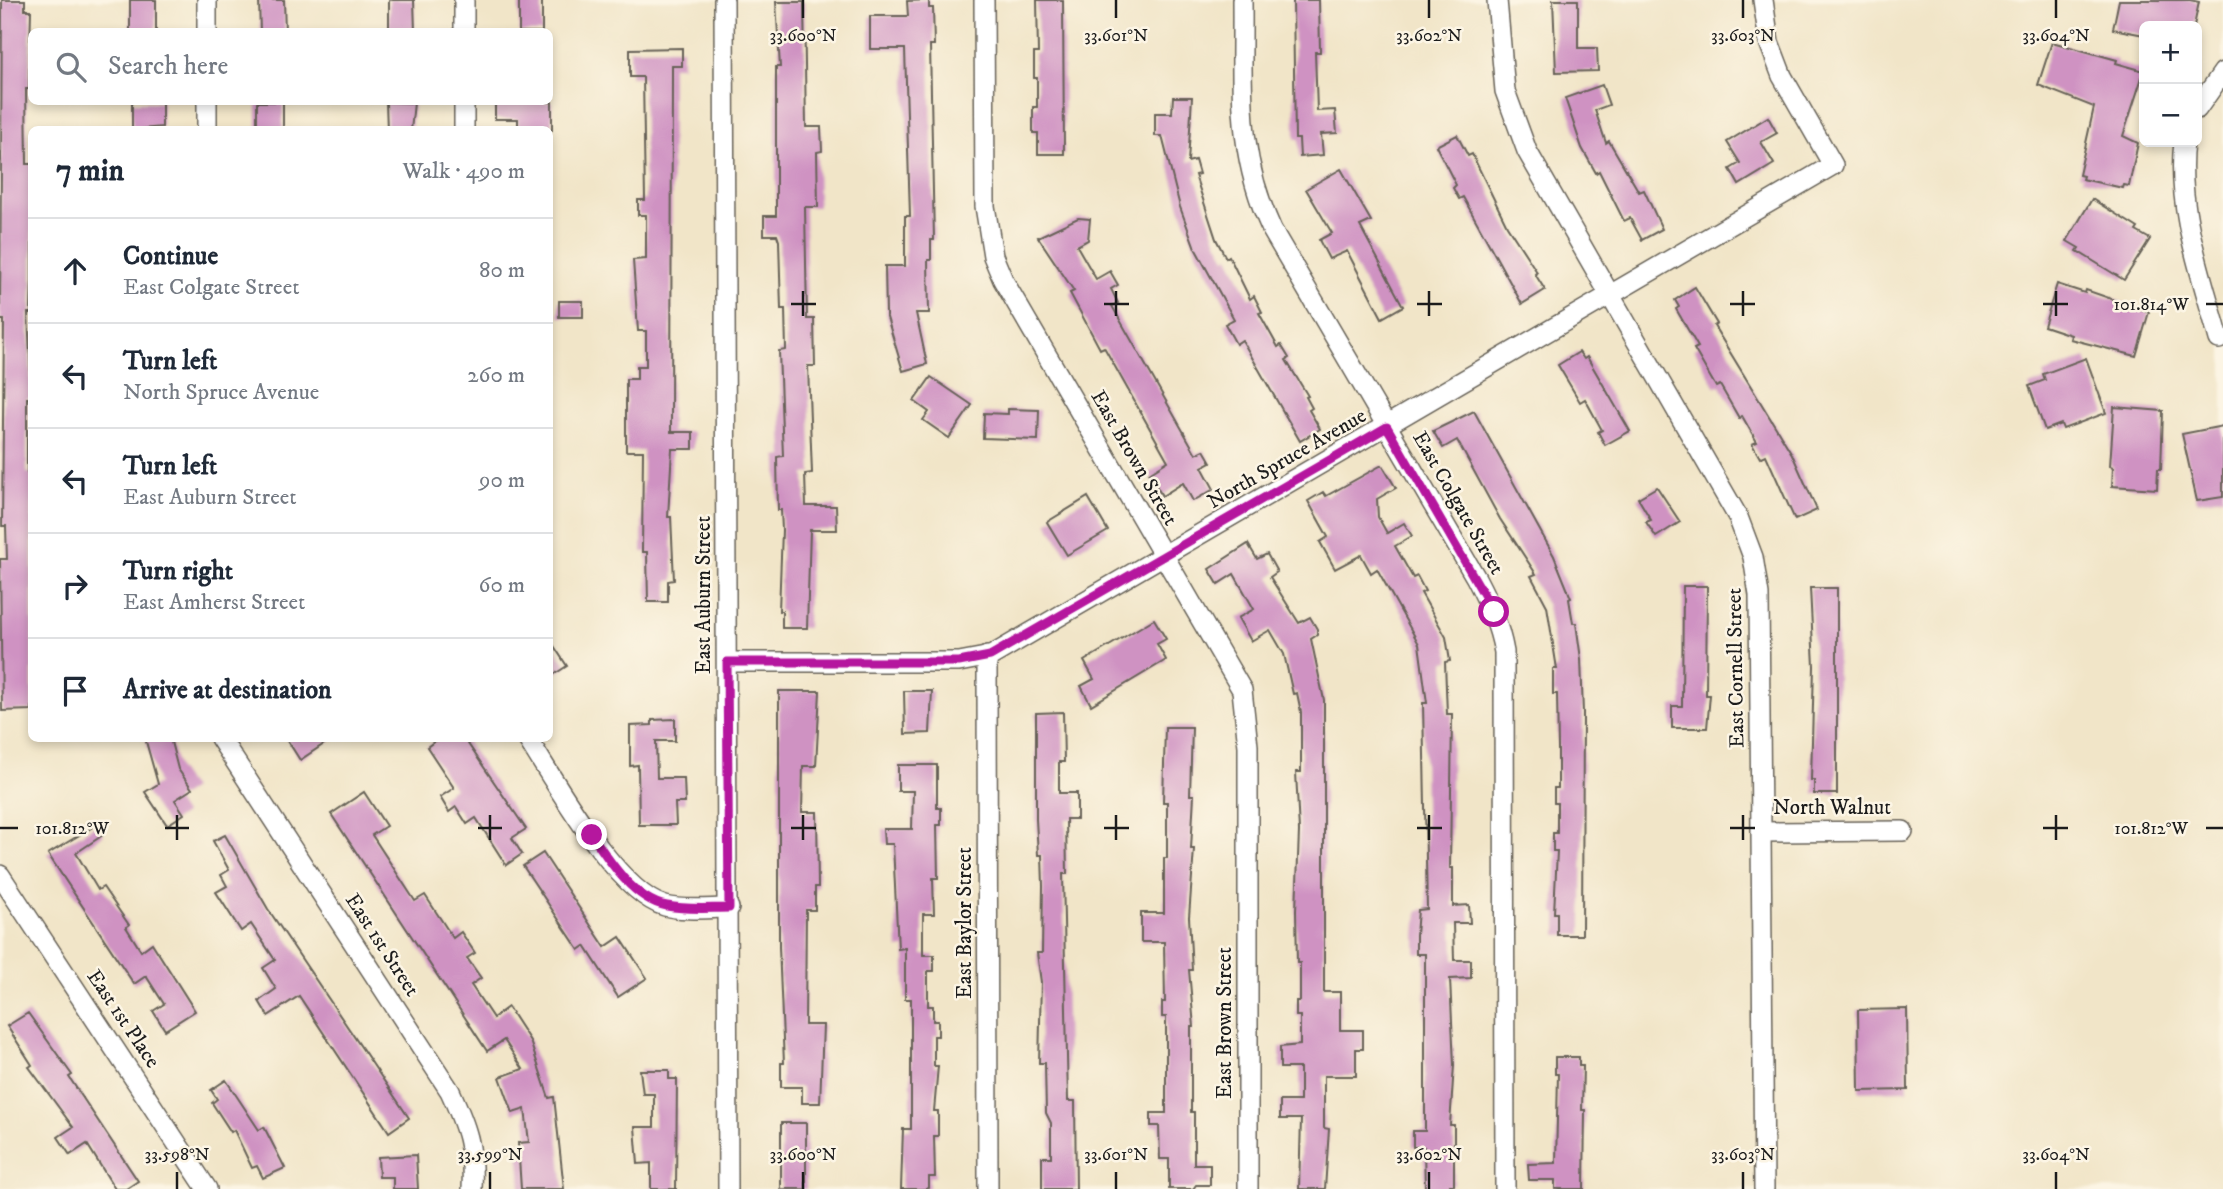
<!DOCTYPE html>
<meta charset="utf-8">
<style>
:root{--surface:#fff;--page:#f2f2f3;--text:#1f2937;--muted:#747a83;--line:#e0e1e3}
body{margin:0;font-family:"IM FELL DW Pica",serif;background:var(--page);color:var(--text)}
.controls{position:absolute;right:21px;top:21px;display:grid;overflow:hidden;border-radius:10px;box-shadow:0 4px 10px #0003}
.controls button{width:63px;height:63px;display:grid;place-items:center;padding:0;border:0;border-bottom:2px solid var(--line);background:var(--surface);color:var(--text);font:35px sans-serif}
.stop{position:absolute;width:21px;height:21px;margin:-16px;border:5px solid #b5179e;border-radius:50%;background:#fff}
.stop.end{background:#b5179e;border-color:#fff;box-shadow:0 2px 7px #0008}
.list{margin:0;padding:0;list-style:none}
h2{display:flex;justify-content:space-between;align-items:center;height:91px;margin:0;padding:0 28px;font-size:30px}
h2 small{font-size:23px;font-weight:400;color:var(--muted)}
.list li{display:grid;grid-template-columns:46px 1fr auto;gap:21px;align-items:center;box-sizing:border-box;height:105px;padding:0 28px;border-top:2px solid var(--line)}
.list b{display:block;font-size:26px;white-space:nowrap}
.list p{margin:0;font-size:23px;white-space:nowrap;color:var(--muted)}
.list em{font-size:23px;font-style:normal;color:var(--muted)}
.icon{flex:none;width:38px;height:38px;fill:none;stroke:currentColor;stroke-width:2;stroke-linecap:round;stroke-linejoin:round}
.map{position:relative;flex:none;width:2223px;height:1189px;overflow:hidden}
.search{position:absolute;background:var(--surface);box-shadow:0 4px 10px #0003;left:28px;top:28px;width:525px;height:77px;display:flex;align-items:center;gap:18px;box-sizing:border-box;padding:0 24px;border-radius:10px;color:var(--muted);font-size:26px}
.panel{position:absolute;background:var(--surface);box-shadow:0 4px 10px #0003;left:28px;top:126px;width:525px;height:616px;border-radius:10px}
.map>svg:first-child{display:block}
.building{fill:#cf92c2}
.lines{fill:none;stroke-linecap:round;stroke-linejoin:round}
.minor-casing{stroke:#676258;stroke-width:22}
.minor{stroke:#fff;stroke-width:19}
.route{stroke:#b5179e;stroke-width:9}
.ticks{fill:none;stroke:#1c1c1c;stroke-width:2.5}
.labels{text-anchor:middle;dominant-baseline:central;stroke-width:5;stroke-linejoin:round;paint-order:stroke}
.street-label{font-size:21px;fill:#1c1c1c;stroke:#fcf5e5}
.ticks-label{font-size:18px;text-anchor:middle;fill:#1c1c1c;stroke:#fcf5e5;stroke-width:5;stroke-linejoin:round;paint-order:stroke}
</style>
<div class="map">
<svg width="2223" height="1189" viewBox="0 0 2223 1189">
<rect width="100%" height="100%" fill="#fcf5e5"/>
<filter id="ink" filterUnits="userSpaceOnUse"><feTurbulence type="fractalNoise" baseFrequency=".0143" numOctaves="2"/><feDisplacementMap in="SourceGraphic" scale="14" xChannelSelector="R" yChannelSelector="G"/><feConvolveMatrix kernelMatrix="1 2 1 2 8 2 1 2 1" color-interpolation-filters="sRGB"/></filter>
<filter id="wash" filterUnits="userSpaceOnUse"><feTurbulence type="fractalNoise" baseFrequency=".00686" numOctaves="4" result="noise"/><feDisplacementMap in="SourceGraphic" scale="28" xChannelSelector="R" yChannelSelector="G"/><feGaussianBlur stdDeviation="1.57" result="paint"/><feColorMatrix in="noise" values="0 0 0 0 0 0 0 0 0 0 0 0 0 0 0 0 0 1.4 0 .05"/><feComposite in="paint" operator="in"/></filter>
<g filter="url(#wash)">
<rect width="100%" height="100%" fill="#f1e5c8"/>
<g id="blocks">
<g class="building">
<path d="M2,0H25V10H31L29,89H26L27,164H32V281L31,313H28L32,398H27V473H32V710L2,711L0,559H7L6,526H2L4,320H0Z"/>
<rect x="130" y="0" width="26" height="32"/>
<path d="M259,0H284L285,32H260Z"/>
<path d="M389,0H414L415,32H389Z"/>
<rect x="519" y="0" width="23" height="32"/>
<path d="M929,0V8H933L934,45H930L934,240H931V260H928L929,313H916L927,364L903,371L886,314L885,266H905V216H910L905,49H870V16H908L907,1Z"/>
<path d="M1037,0H1063L1064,154H1038V133H1033V107H1037V78H1034V53H1038Z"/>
<path d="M1293,0H1319L1320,52H1315L1317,111L1335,110L1337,133L1321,134L1323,155L1300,157L1299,139H1295Z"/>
<path d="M1553,0H1578V48H1597L1598,71L1556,72Z"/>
<path d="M2119,0H2190L2199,2L2194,26H2144V35L2113,29Z"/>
<path d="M776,2H804L806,127H821L822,151L817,152L818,207H805L807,319H814L815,366H808L812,473L805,474L806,506H836L837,530H810L807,628H782V611H779L782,530L781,510H778L777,457L783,456L779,351L786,350L785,309H781L779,241L777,235H764V216H776V67H780Z"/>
<path d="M2052,42L2117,60L2116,63L2144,71L2123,136L2138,143L2129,186L2124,185L2123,188L2082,179L2083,176L2079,175L2094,107L2038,85Z"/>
<path d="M682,48V66H672V77L671,432H693V449H672L668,517H671L674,580L668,581V602H648L647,552H642L643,451H626V379H637V366H646V331H638L633,260L646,259V215H638V200H645L643,77H630V49Z"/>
<path d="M1602,85L1609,105L1595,110L1606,143L1609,141L1639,192L1644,190L1662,229L1642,240L1630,218L1624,221L1599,171L1596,173L1582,148L1565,98Z"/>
<path d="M1173,97H1192L1188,162L1195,160L1199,174L1195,175L1216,239L1226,258L1229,256L1250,299L1254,296L1262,312L1259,313L1278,347L1281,345L1289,358L1286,360L1308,396L1306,397L1312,408L1309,410L1320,429L1300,441L1242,340L1236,344L1225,324L1234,319L1195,248L1180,207L1162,136H1155V113H1172Z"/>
<path d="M132,102H162V127L132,130Z"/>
<rect x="257" y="102" width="26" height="28"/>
<path d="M386,102L414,103L411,130H387Z"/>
<path d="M495,102H552V130H518V119H495Z"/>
<path d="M1768,117L1777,133L1761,142L1774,164L1739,185L1730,169L1740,163L1727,142Z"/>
<path d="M1457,135L1468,156L1472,154L1507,226L1537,272L1535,274L1545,290L1522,304L1463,197L1459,199L1453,188L1456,185L1436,146Z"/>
<path d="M1341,169L1371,221L1360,226L1403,306L1382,318L1347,251L1329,259L1319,240L1332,233L1306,189Z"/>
<path d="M2092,199L2138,228L2136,231L2150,239L2124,280L2077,251L2079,248L2067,241Z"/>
<path d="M1078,218L1090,219L1088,240L1077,246L1096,279L1110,271L1118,285L1111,289L1118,303L1112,306L1196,454L1204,450L1211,462L1202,467L1214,489L1193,501L1183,483L1162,496L1149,473L1168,461L1104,347L1100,349L1070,293L1074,291L1038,237Z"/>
<path d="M2057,284L2085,293L2086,290L2149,312L2136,356L2070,339L2071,335L2044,326Z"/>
<path d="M1695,287L1717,324L1714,326L1792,454L1817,510L1795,520L1766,455L1760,458L1752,444L1757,442L1742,416L1739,418L1720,385L1716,387L1694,349L1698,347L1676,309L1679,307L1675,300Z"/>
<rect x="559" y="301" width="24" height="16"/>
<path d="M1579,352L1584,359L1587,357L1630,431L1605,445L1598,432L1602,430L1585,399L1580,402L1558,365Z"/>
<path d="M2086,358L2106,413L2063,429L2061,424L2045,430L2029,386L2045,380L2043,374Z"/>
<path d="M931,377L972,405L949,438L923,420L929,412L914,401Z"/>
<path d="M2114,407L2163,411L2161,469H2158L2157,489L2112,486L2113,467L2110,466Z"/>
<path d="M1008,409L1039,410L1038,440L983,438L984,413L1008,414Z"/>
<path d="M1474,411L1554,556L1571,598L1569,599L1573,623H1576L1581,659L1583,713L1582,935H1557V913H1554L1557,851H1553V833H1557V803H1554V788H1558V747L1557,694H1553V669H1557L1547,606L1531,576L1536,574L1500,519L1457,440L1443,448L1433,431Z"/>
<path d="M2223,426V497L2197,501L2182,434Z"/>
<path d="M1382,465L1396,488L1377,499L1378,517L1387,533L1404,523L1412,536L1395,546L1413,578L1417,576L1425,591L1421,593L1446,637L1450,661L1445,662L1447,714H1452L1450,868H1453V906L1469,905L1470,923H1453L1454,960H1471V978L1450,979L1454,1065L1450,1125H1454V1185H1450V1189H1425L1424,1147H1413V1131H1425V954H1416V935L1418,910L1427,909L1423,703H1427L1419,644L1377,569L1371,573L1361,555L1335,569L1320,542L1328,537L1308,501L1323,492L1326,496Z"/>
<path d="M1657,487L1680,522L1656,537L1646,522L1651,520L1638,498Z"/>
<path d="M1088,497L1108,531L1067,555L1047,522Z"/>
<path d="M1248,544L1257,559L1267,554L1277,572L1270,577L1299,623L1310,617L1317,629V635L1311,639L1324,700V992H1340V1030H1363V1049H1356V1076H1324V1128L1329,1129L1325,1189H1299L1301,1119H1280V1101H1300V1068H1280V1047L1300,1045V1016H1296V1001H1300V963H1297L1296,911L1299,831L1296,772H1301V712L1297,693L1293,694L1284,654L1270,630L1251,641L1238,618L1254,609L1234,574L1218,584L1209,569Z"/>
<path d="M1683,586H1707L1706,695H1710L1707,728H1672V706H1682Z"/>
<path d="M1810,588H1837V794H1814V780H1811L1814,666Z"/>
<path d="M1154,619L1166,639L1157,644L1166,660L1091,705L1081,686L1094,679L1084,661Z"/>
<path d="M550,640L567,666L550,677Z"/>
<path d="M779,691H820L816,766H803L802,812H817L818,887H815V910H806L805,1025H823L820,1103H802V1087H781V1063H784L779,947Z"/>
<path d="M904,691H932L930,733L905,734Z"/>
<path d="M1063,712L1064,762H1059V793H1077V819H1066L1067,874H1063L1068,1101H1075L1076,1189H1042V1157H1051V1123L1046,1113L1045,1063H1039L1041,982L1037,953H1042L1043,886L1042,855H1038L1036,819V713Z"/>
<path d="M675,719V741H656L657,778H684L685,803H675L676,825H639L638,765L630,766V726L652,725V720Z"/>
<path d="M1165,727H1192L1190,795H1194L1191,849H1194L1189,917L1192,970H1189L1194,1027H1191V1112H1194V1164H1210V1185H1196L1193,1189H1169V1159H1160L1159,1126H1151V1113H1166V1017H1162V1002H1165L1164,942H1141V913H1164V858H1167V802H1163Z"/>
<path d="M145,738H170L178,769L192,789L175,800L184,814L167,825L145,792L158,784Z"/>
<path d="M286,738H333L300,760Z"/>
<path d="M439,738H464L526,829L512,838L522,854L506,865L476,818L467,824L456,807L449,812L440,797L454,788L427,747Z"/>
<path d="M898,765H937V808H941V825H937L938,878H933L934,914H923V955H934V971H928V1006H933V1021H938V1036H934V1066H938L934,1111H938V1136H934L935,1177H929V1188L926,1189H901L903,1129H911V999H905V948L898,949L893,844H884L883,829H912L913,791H898Z"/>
<path d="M364,792L386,826L372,835L415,901L425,895L453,938L461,932L475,953L467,958L481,978L471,985L493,1018L508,1007L530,1041L549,1098L554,1097L564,1189H521L518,1143L529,1142L525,1109L513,1113L500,1077L523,1069L504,1040L487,1051L331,814Z"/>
<path d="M96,825L103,835L76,853L98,890L103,887L129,925L126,927L141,951L152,943L195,1011L165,1030L153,1011L164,1004L146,976L134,984L48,854Z"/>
<path d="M225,835L268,909L409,1118L389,1132L299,996L268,1016L259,1001L276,989L263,968L275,960L251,924L241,931L216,892L227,886L221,875L229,870L213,841Z"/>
<path d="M543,853L605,947L620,937L647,978L618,997L585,946L579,950L523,866Z"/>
<path d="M1907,1009L1908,1090L1859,1091L1858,1010Z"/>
<path d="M28,1013L72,1075L69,1077L138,1181L126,1189H115L87,1144L70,1155L58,1137L73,1127L29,1067L32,1065L7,1026Z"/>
<path d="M1555,1057H1579V1066H1583L1582,1110H1585L1584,1189H1555V1180H1529L1528,1164L1556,1163L1558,1074H1555Z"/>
<path d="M640,1070H669V1079H677L676,1189H651V1163L638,1164L635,1127H654V1094H643Z"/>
<path d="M226,1080L259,1130L264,1127L285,1168L263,1178L257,1166L252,1168L234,1130L231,1132L212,1103L217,1099L211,1090Z"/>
<rect x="781" y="1123" width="25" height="66"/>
<path d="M416,1155L418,1189H393V1177H379L378,1157Z"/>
</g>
</g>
</g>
<g filter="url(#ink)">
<use href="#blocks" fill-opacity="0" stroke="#676258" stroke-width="2"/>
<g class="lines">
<defs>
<g id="minor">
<path d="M207,0V32"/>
<path d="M464,0V32"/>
<path d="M724,0L728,1189"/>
<path d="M984,0L985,206L993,256L1003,280L1242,690L1248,746V1189"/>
<path d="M1242,0C1243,85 1235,150 1272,230L1476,578C1489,603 1499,624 1504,652L1505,1189"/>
<path d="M1497,0L1505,91L1527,151L1738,517L1753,557L1759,595L1764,1189"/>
<path d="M207,102V130"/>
<path d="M464,102V130"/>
<path d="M2197,109L2223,72"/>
<path d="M2184,142C2176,208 2202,276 2219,339"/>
<path d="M987,656L988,1189"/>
<path d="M728,662H959L991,656L1833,165L1782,76L1769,42L1763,0"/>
<path d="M220,738L450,1091C467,1128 474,1148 472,1189"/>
<path d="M527,738C555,781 616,892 665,906C684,911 709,908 729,908"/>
<path d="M1762,832L1903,831"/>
<path d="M0,875L207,1189"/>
</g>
</defs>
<use href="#minor" class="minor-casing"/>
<use href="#minor" class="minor"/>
</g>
</g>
<g class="lines" filter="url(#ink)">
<path class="route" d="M592,835C609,861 634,900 667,906C687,910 709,908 729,908L727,662H959L990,656L1387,427L1494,612"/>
</g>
<path class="ticks" d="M803,0V18M1116,0V18M1429,0V18M1743,0V18M2056,0V18M803,291V316M1116,291V316M1429,291V316M1743,291V316M2056,291V316M791,304H816M1104,304H1129M1417,304H1442M1730,304H1755M2043,304H2068M2206,304H2223M177,815V840M490,815V840M803,815V840M1116,815V840M1429,815V840M1743,815V840M2056,815V840M0,828H18M165,828H189M478,828H502M791,828H816M1104,828H1129M1417,828H1442M1730,828H1755M2043,828H2068M2206,828H2223M177,1172V1189M490,1172V1189M803,1172V1189M1116,1172V1189M1429,1172V1189M1743,1172V1189M2056,1172V1189"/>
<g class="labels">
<g class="street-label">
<text transform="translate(1134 458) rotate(60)">East Brown Street</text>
<text transform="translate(1287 459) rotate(-30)">North Spruce Avenue</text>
<text transform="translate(1458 503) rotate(60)">East Colgate Street</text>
<text transform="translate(704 595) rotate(-90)">East Auburn Street</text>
<text transform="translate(1736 668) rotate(-91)">East Cornell Street</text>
<text x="1832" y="808">North Walnut</text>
<text transform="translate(965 923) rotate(-90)">East Baylor Street</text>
<text transform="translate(382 945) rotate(57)">East 1st Street</text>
<text transform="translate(123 1019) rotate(56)">East 1st Place</text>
<text transform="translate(1225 1023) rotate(-90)">East Brown Street</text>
</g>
</g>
<g class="ticks-label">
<text x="803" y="41">33.600°N</text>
<text x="1116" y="41">33.601°N</text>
<text x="1429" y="41">33.602°N</text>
<text x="1743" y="41">33.603°N</text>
<text x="2056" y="41">33.604°N</text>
<text x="2151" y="310">101.814°W</text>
<text x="2151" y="834">101.812°W</text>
<text x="72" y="834">101.812°W</text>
<text x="177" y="1160">33.598°N</text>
<text x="490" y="1160">33.599°N</text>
<text x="803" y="1160">33.600°N</text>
<text x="1116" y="1160">33.601°N</text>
<text x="1429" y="1160">33.602°N</text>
<text x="1743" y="1160">33.603°N</text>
<text x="2056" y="1160">33.604°N</text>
</g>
</svg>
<div class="controls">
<button>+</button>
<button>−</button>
</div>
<div class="stop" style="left:1494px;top:612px"></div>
<div class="stop end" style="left:592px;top:835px"></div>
<div class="search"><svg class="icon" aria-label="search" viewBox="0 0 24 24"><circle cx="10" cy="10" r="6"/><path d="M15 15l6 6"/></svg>Search here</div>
<section class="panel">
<h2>7 min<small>Walk · 490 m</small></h2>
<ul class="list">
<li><svg class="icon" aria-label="ahead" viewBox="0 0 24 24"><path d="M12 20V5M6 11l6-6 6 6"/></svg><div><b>Continue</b><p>East Colgate Street</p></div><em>80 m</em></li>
<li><svg class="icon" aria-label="left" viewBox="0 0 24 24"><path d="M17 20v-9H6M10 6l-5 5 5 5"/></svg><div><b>Turn left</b><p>North Spruce Avenue</p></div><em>260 m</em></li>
<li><svg class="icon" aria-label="left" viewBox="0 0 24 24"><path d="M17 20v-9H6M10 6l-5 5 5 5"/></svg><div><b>Turn left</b><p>East Auburn Street</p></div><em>90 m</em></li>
<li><svg class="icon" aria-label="right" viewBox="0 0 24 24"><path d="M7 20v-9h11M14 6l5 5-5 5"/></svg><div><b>Turn right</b><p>East Amherst Street</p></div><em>60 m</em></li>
<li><svg class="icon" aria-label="arrive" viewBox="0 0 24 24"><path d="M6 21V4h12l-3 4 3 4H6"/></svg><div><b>Arrive at destination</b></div></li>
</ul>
</section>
</div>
